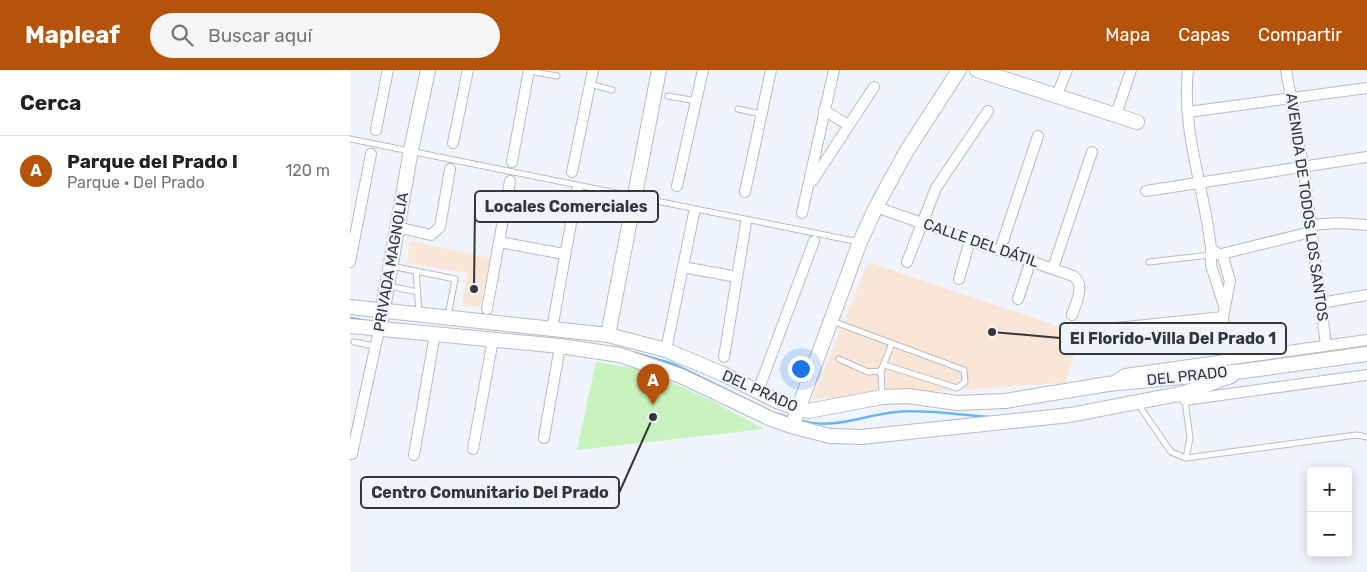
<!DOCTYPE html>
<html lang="es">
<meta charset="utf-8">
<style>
:root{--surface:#fff;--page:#f6f6f6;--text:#222;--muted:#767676;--line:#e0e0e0;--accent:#b45309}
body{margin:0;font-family:Rubik,sans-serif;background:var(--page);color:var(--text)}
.controls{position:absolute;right:15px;bottom:15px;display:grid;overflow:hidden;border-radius:5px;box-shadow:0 2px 12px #0003}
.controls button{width:45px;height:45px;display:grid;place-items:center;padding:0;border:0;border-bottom:1px solid var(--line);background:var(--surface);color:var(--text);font:25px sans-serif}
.you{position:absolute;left:450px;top:298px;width:18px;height:18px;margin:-12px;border:4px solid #fff;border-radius:50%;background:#1a73e8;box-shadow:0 0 0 8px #1a73e833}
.badge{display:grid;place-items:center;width:32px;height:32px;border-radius:50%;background:var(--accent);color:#fff;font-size:16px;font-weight:700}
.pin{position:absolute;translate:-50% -41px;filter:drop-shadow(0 1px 2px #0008)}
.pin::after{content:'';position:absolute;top:26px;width:18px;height:15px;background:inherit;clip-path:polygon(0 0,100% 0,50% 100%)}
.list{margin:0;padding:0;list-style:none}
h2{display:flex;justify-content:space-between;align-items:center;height:65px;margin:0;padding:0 20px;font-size:21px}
h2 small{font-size:16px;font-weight:400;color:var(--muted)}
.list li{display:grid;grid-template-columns:32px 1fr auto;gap:15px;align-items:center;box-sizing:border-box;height:70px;padding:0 20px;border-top:1px solid var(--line)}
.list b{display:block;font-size:19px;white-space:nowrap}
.list p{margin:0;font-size:16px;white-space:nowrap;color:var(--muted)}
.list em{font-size:16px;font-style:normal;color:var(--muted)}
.icon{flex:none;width:28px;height:28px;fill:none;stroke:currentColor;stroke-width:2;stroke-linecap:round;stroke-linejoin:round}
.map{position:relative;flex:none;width:1017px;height:502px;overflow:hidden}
header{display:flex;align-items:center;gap:30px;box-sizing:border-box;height:70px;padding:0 25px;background:var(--accent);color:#fff}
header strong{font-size:24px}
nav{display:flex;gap:28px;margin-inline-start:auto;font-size:18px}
.search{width:350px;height:45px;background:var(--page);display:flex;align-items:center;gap:12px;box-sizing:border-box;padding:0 18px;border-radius:28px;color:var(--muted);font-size:19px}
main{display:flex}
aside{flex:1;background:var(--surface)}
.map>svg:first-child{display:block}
.commercial{fill:#fae6d7}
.green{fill:#c8f3be}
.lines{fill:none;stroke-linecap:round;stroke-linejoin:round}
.stream{stroke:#6bb6ee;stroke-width:2.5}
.lane-casing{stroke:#b7bbc4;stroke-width:7}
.street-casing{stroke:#b7bbc4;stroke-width:12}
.secondary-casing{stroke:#b7bbc4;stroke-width:16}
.lane{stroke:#fff;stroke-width:5}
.street{stroke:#fff;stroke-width:10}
.secondary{stroke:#fff;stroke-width:14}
.labels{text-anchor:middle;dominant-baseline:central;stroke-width:4.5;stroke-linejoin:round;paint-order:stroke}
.street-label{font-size:15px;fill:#34363a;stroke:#f0f4fd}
.leader{fill:none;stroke:#34363a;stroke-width:2}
.callout-dot{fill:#34363a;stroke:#f0f4fd;stroke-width:2}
.callout{fill:#f0f4fd;stroke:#34363a;stroke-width:2}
.callout-label{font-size:16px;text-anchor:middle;font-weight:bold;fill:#34363a}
</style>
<header>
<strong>Mapleaf</strong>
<div class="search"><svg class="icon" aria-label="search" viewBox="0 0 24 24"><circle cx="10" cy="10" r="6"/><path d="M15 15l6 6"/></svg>Buscar aquí</div>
<nav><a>Mapa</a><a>Capas</a><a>Compartir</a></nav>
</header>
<main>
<aside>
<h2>Cerca<small></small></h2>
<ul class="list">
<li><span class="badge">A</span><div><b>Parque del Prado I</b><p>Parque · Del Prado</p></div><em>120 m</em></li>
</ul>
</aside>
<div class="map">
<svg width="1017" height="502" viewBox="0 0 1017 502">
<rect width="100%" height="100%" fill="#f0f4fd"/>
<g class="commercial">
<path d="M60,171L140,188L130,236H112L117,203L57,193Z"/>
<path d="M518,192L731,264L715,313L462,329Z"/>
</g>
<path class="green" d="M246,292L296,300L364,332L414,359L227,380Z"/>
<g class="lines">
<g class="stream">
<path d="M0,248L17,251"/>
<path d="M285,283L324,294L424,343"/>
<path d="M429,344L437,347"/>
<path d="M452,351C484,360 514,345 546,342C572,339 611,345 638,347"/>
</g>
<defs>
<g id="lane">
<path d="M179,1L207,6"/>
<path d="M240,14L262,20"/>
<path d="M318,26L346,31"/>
<path d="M388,39L411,44"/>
<path d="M0,69L509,172"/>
<path d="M799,192L860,185"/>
<path d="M41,196L105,209L98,246"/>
<path d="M66,201L69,242"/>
<path d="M39,216L68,222"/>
<path d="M482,251L614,300L615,312L607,318L535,295"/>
<path d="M4,272L25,276"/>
<path d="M489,289L518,302L531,301L542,273"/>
<path d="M531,301L532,326"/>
<path d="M835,330L840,368L836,388"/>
<path d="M788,334L821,382L836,388L1006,365L1017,367"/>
</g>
<g id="street">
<path d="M838,0C831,60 855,120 861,179L873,187L880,211L873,247L879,288"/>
<path d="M936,0L953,95L976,275"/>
<path d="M707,25L717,0"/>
<path d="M474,40L498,55"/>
<path d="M838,42L1017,18"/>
<path d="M766,45L781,0"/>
<path d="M26,60L38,0"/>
<path d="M103,73L118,0"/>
<path d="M162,92L179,0"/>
<path d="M222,102L243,0"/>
<path d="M463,110L524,17"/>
<path d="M327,116L353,0"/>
<path d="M796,121L1017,87"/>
<path d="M395,122L421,0"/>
<path d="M526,137L723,206C736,214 726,233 722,245"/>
<path d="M452,143L484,0"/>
<path d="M960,155L988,153L1017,155"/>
<path d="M47,157L81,165L90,157L100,99"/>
<path d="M149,172L214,184"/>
<path d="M861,179V195L874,236"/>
<path d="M650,180L688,66"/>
<path d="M871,184L961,162"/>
<path d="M0,192L21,84"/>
<path d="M557,192L586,118L638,41"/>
<path d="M333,197L387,207"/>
<path d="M703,198L742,82"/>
<path d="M609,209L620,170"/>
<path d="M668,229L681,190"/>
<path d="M971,233L1017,225"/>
<path d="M137,239L160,111"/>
<path d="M202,259L227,120"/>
<path d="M747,260L873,247"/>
<path d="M316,280L344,143"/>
<path d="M374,287L396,153"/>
<path d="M759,314L775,304L1017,270"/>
<path d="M408,321L464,171"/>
<path d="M834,323L835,330L1017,305"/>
<path d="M194,368L210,276"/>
<path d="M123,379L143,270"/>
<path d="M2,384L29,260"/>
<path d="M64,385L85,264"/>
</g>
<g id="secondary">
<path d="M627,0L787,52"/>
<path d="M0,237L258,265L316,280L373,304L427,331L448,339L458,341L532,327L558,326L607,333L655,331L758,314L894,301L1017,284"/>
<path d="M31,250L61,80L78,0"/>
<path d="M0,256L210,276L270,285L331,306L419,348L441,356L480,366L511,367L720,345L834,323L881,306"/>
<path d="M258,265L309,0"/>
<path d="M445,348L510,172L526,137L556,82L609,0"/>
</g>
</defs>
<use href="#lane" class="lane-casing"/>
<use href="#street" class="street-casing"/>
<use href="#secondary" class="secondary-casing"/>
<use href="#lane" class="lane"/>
<use href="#street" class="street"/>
<use href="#secondary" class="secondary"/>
</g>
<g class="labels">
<g class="street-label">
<text transform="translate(957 137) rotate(82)">AVENIDA DE TODOS LOS SANTOS</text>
<text transform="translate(631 173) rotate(19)">CALLE DEL DÁTIL</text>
<text transform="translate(41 192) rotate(-80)">PRIVADA MAGNOLIA</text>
<text transform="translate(837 306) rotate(-6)">DEL PRADO</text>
<text transform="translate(410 321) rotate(24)">DEL PRADO</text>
</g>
</g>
<path class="leader" d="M124 219L125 136M642 262L710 268M303 347L269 423"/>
<g class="callout-dot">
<circle cx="124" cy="219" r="5"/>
<circle cx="642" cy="262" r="5"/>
<circle cx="303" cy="347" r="5"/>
</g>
<g class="callout">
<rect x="125" y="121" width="183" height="31" rx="5"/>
<rect x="710" y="253" width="226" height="31" rx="5"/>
<rect x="11" y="407" width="258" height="31" rx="5"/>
</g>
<g class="callout-label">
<text x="216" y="142">Locales Comerciales</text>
<text x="823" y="274">El Florido-Villa Del Prado 1</text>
<text x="140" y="428">Centro Comunitario Del Prado</text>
</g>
</svg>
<div class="controls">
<button>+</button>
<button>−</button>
</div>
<div class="you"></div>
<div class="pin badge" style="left:303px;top:335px">A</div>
</div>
</main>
